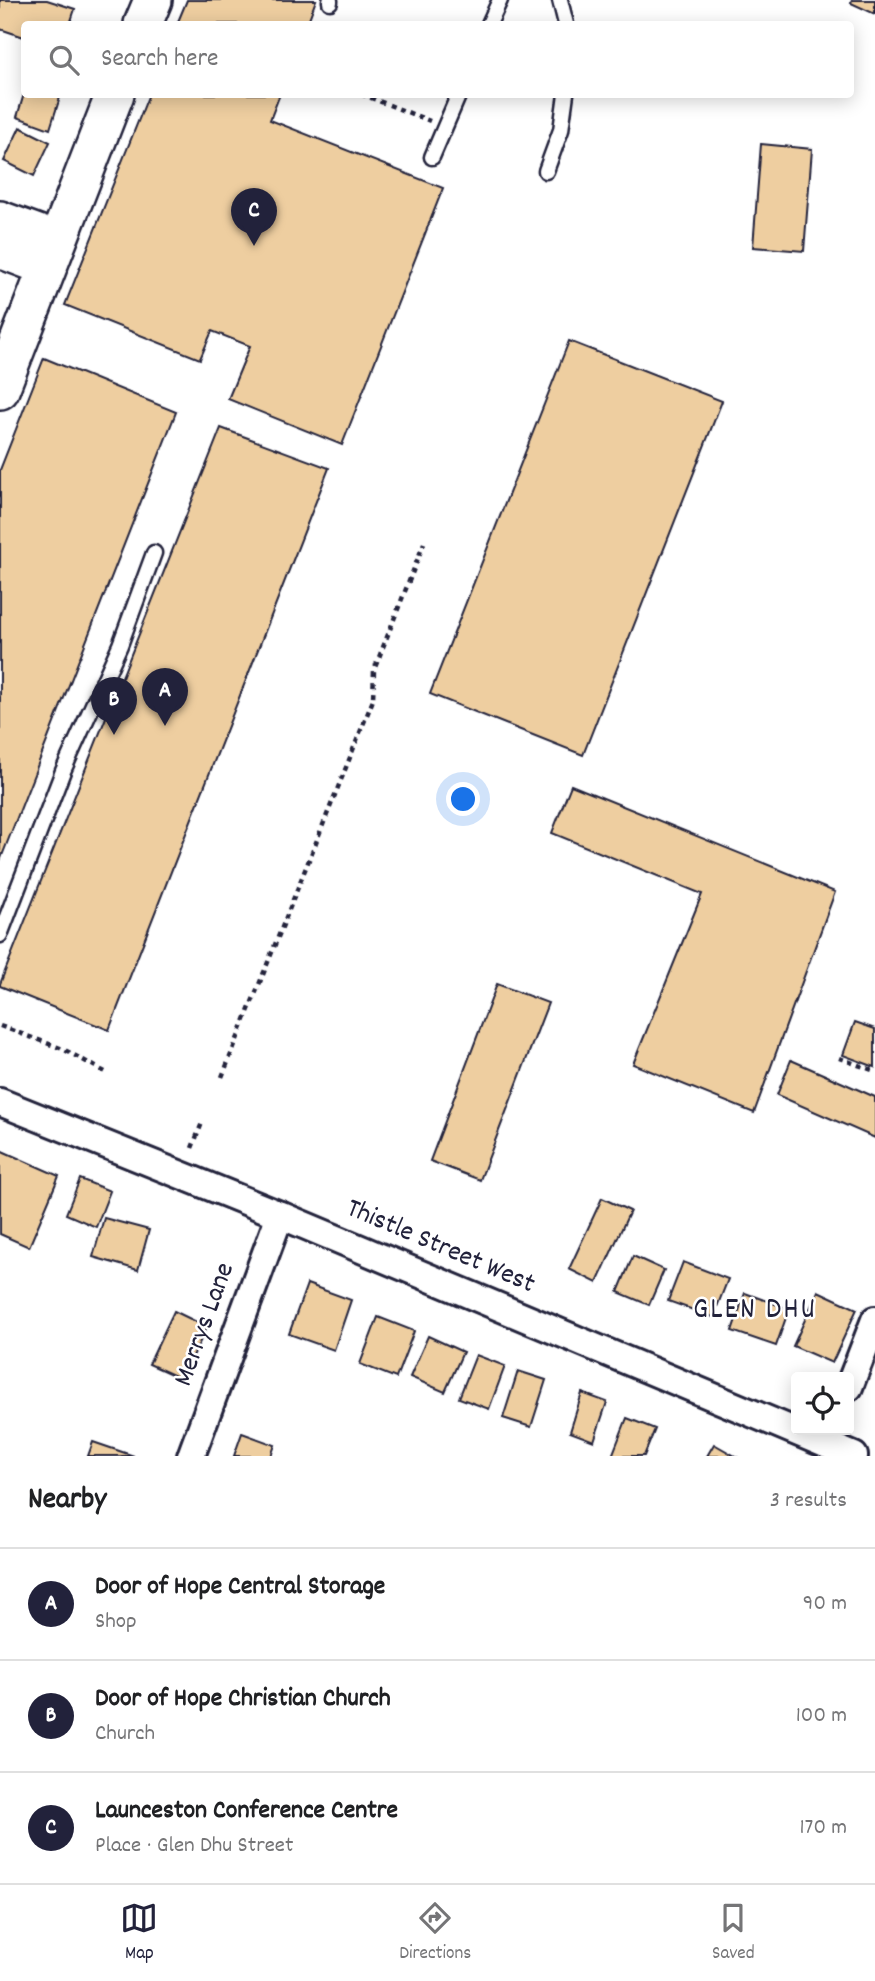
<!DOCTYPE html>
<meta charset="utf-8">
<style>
:root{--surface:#fff;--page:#f6f6f6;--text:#202124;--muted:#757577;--line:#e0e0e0;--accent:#22223b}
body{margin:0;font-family:Dekko,sans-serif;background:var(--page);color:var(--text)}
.controls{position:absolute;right:21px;bottom:21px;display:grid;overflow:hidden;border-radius:7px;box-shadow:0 4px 18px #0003}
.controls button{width:63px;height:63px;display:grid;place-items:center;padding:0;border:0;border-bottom:2px solid var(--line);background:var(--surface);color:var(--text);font:35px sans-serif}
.you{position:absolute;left:464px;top:800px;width:24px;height:24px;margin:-18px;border:5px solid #fff;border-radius:50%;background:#1a73e8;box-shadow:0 0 0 10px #1a73e833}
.badge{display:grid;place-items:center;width:46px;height:46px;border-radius:50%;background:var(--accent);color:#fff;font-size:23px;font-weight:700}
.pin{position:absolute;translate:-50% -58px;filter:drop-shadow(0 2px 4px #0008)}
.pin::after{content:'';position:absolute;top:37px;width:24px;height:21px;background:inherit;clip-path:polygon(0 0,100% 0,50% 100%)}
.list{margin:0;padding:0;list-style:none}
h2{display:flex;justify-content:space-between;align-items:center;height:91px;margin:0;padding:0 28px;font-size:30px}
h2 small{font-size:23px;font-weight:400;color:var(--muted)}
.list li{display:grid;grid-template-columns:46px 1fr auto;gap:21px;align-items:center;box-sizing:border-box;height:112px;padding:0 28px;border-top:2px solid var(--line)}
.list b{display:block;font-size:26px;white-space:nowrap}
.list p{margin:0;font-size:23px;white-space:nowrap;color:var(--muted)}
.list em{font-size:23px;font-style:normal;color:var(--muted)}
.icon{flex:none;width:38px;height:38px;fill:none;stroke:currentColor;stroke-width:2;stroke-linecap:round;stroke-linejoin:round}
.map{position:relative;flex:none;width:875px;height:1456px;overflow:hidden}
.search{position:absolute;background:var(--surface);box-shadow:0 4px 18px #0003;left:21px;right:21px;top:21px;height:77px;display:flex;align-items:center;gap:18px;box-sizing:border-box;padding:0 24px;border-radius:7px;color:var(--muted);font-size:26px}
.sheet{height:427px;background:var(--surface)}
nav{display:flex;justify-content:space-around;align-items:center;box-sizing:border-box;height:98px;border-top:2px solid var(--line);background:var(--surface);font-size:19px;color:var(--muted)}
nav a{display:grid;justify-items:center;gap:4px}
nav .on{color:var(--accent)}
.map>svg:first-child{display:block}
.building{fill:#eecea0;stroke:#22223b;stroke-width:2}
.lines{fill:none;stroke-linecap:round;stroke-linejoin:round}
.lane-casing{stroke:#22223b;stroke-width:19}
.street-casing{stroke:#22223b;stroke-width:32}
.secondary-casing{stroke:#22223b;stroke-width:42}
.path{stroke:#22223b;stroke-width:4.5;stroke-dasharray:5 5;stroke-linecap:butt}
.lane{stroke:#fff;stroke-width:14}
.street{stroke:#fff;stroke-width:26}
.secondary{stroke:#fff;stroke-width:37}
.labels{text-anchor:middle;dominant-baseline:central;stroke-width:5;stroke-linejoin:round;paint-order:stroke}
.street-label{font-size:28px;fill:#22223b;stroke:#fff}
.neighbourhood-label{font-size:30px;letter-spacing:2px;fill:#22223b;stroke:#fff}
</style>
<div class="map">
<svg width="875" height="1456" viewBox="0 0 875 1456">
<rect width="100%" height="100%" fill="#fff"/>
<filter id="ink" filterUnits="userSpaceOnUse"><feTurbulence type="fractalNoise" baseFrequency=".0143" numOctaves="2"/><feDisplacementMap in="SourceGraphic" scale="14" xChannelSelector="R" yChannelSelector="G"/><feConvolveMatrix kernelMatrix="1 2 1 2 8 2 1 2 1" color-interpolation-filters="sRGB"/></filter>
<g filter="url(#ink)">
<g class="building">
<path d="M0,0H47L75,9L70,24H24V37L0,29Z"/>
<path d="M187,0H316L307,24H177Z"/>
<path d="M852,0H875V14L851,3Z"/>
<path d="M24,94H61L50,129L17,117Z"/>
<path d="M149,94H280L270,120L443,188L342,445L228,399L250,346L212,331L200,359L65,305Z"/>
<path d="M20,127L50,142L34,176L4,161Z"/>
<path d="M761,144L812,149L804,251L753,247Z"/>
<path d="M569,341L722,401L583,755L430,694Z"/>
<path d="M44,358L176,412L0,861V470Z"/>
<path d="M221,428L329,468L109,1030L0,986V984Z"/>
<path d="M571,785L835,892L754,1113L633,1064L702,894L552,833Z"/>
<path d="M497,984L548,1003L480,1180L430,1161Z"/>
<path d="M855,1022L875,1029V1067L843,1055Z"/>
<path d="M791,1060L875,1097V1138L777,1095Z"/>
<path d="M0,1150L59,1176L29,1247L0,1234Z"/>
<path d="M80,1179L110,1191L96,1227L66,1214Z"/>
<path d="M602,1198L630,1211L597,1283L569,1269Z"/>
<path d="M104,1218L149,1230L138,1270L93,1257Z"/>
<path d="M633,1256L664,1270L649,1305L618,1292Z"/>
<path d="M683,1262L728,1279L713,1317L668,1301Z"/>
<path d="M307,1284L351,1300L334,1350L289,1334Z"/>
<path d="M818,1291L857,1309L832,1363L793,1346Z"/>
<path d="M745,1293L789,1309L776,1346L732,1331Z"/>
<path d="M174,1311L207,1327L182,1379L149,1364Z"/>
<path d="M378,1317L414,1331L396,1378L360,1364Z"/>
<path d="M428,1336L463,1352L445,1392L410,1377Z"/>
<path d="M476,1355L505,1366L489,1409L459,1398Z"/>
<path d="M518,1371L546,1380L531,1427L503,1418Z"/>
<path d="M582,1393L607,1402L594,1441L570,1432Z"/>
<path d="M627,1418L655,1429L644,1456H612Z"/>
<path d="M242,1433L275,1445L271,1456H234Z"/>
<path d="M93,1442L134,1456H88Z"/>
<path d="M714,1444L735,1456H707Z"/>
</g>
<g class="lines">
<defs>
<g id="lane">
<path d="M560,0L566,24"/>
<path d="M330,2V0"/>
<path d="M489,24L500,0"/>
<path d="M432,157L459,94"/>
<path d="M546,171L561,130L566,94"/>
<path d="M0,935L63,771L120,645L154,553"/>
</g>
<g id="street">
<path d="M0,1102L280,1215L854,1456"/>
<path d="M849,1387L875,1320"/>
<path d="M191,1456L280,1215"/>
</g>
<g id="secondary">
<path d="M143,24L153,0"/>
<path d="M0,220L57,241"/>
<path d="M0,249L47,267"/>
<path d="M0,390L115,94"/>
</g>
</defs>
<use href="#lane" class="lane-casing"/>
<use href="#street" class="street-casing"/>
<use href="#secondary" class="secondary-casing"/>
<g class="path">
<path d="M361,94L430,121"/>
<path d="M0,1026L63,1049L105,1072"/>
<path d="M839,1058L875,1071"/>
<path d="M222,1077L373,700L374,670L424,543"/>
<path d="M192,1148L202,1123"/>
</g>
<use href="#lane" class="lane"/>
<use href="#street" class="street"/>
<use href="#secondary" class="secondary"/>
</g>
</g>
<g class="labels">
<g class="street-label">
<text transform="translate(440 1248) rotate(23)">Thistle Street West</text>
<text transform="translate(206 1325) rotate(-70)">Merrys Lane</text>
</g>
<g class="neighbourhood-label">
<text x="755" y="1311">GLEN DHU</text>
</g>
</g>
</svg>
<div class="controls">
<button><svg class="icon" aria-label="locate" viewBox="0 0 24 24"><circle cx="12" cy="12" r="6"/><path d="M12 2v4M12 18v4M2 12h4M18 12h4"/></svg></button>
</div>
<div class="you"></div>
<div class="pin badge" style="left:165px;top:726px">A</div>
<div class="pin badge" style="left:114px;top:735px">B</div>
<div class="pin badge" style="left:254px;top:246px">C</div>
<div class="search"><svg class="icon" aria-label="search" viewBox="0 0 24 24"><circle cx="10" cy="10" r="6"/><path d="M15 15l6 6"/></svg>Search here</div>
</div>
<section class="sheet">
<h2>Nearby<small>3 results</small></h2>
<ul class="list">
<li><span class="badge">A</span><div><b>Door of Hope Central Storage</b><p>Shop</p></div><em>90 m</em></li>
<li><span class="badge">B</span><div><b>Door of Hope Christian Church</b><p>Church</p></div><em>100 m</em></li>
<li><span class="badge">C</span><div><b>Launceston Conference Centre</b><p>Place · Glen Dhu Street</p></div><em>170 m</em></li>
</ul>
</section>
<nav>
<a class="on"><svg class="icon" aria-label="map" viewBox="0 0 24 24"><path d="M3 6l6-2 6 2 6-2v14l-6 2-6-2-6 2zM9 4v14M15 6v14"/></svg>Map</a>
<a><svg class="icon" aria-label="directions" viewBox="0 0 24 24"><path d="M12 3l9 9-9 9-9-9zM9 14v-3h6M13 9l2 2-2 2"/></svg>Directions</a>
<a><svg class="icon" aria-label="saved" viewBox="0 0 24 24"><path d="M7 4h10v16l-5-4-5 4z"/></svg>Saved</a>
</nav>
